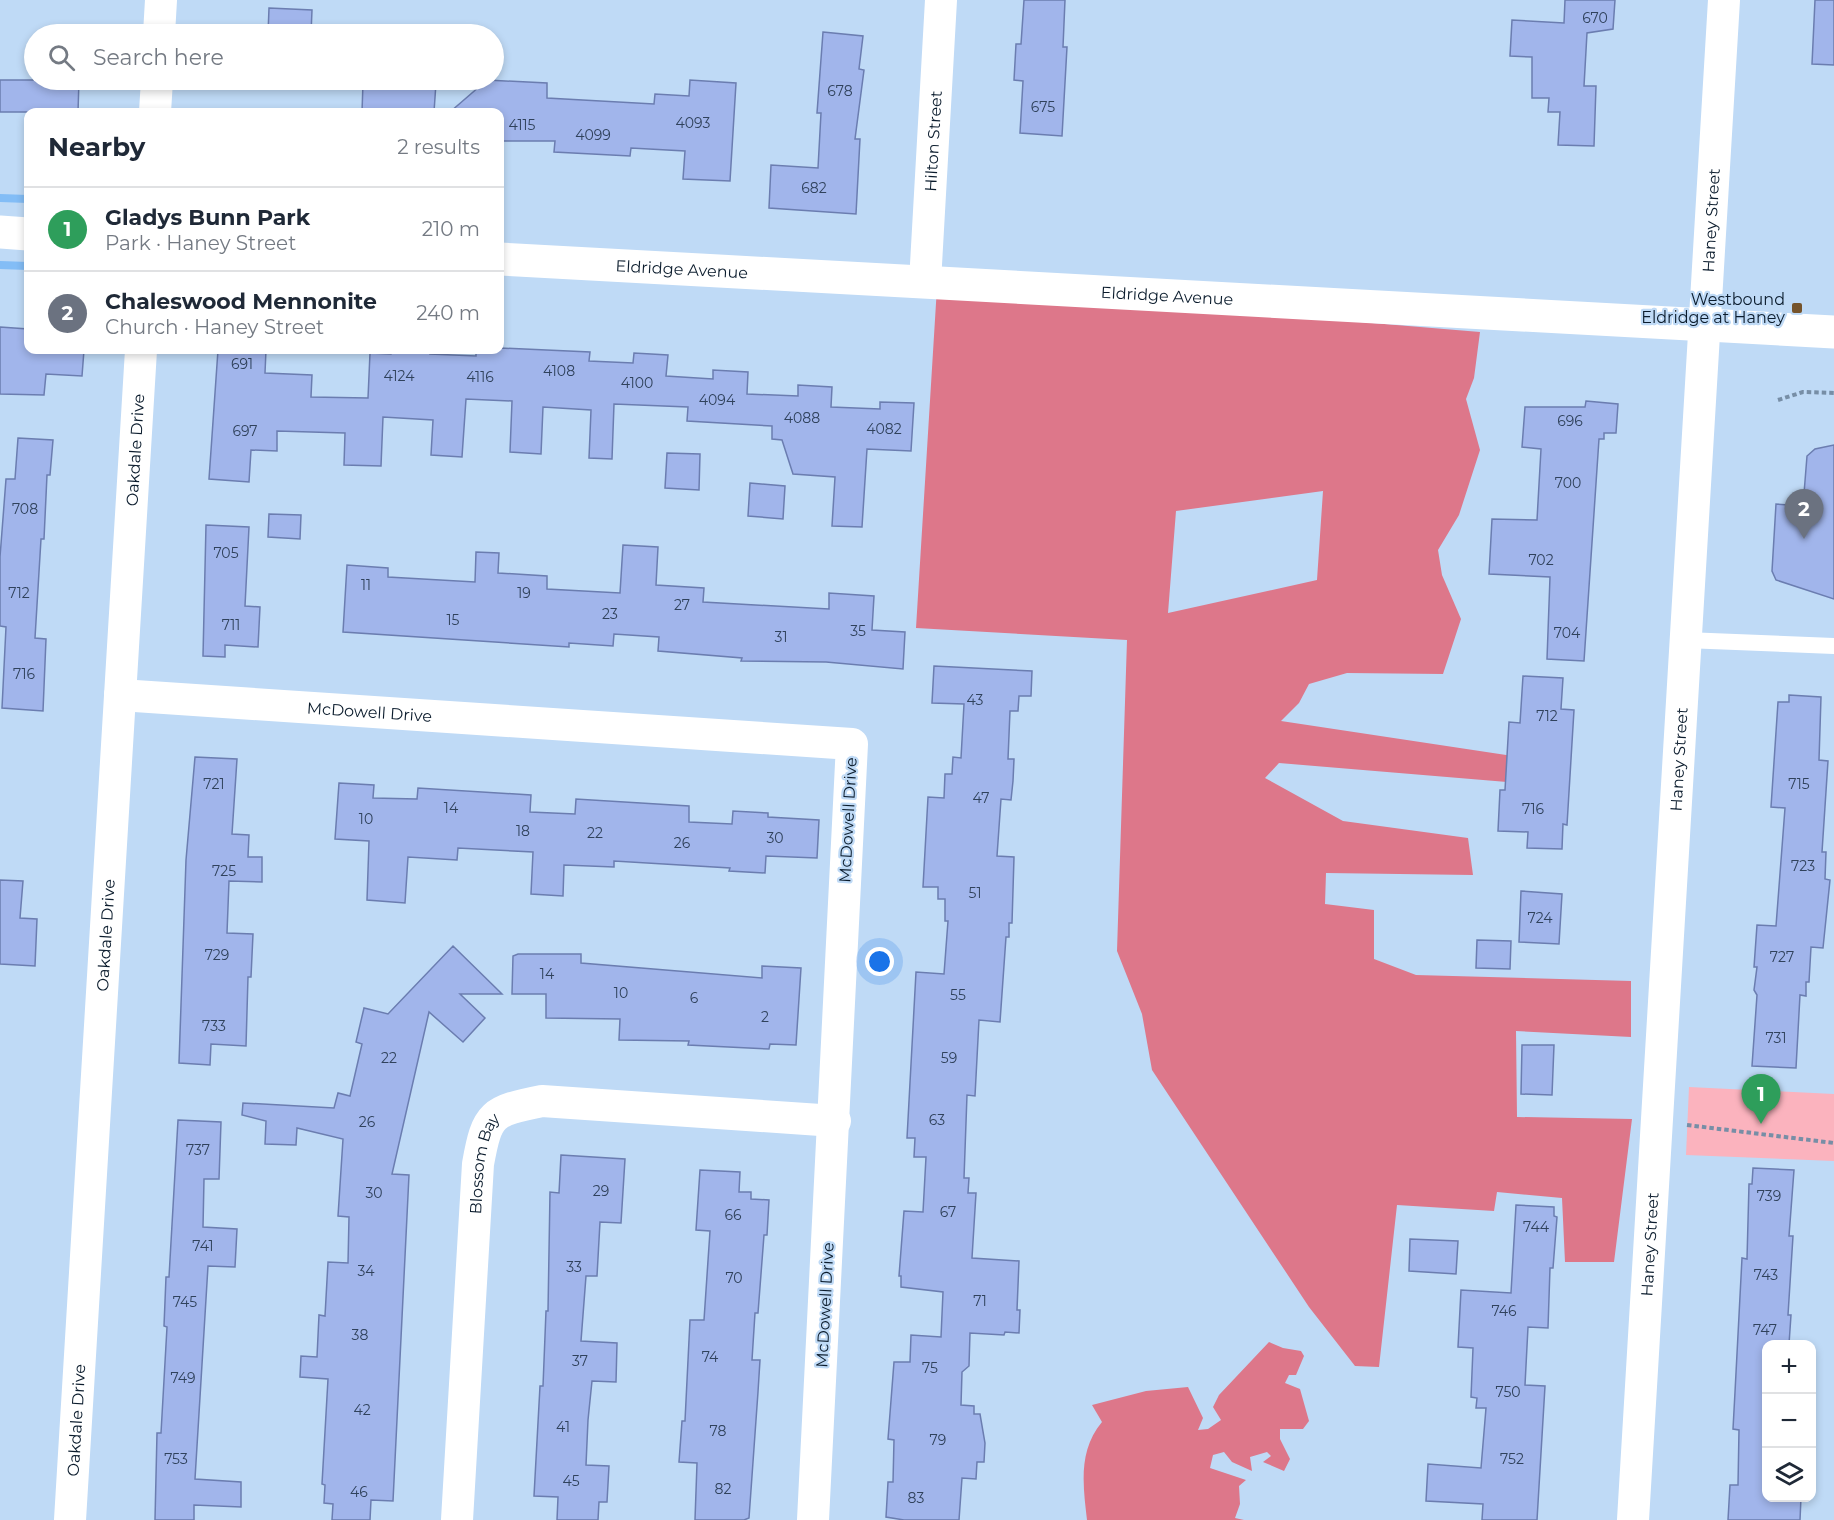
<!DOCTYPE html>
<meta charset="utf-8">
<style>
:root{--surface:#fff;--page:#f2f2f3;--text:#1f2937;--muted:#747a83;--line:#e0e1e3;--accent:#ea580c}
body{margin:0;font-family:Montserrat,sans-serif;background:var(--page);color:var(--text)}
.controls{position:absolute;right:18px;bottom:18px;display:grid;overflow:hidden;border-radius:12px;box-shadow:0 3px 9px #0003}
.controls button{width:54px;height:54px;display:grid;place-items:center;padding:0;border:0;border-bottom:2px solid var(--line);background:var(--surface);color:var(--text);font:30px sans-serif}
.you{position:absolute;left:880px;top:962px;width:21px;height:21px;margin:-15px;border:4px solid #fff;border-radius:50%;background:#1a73e8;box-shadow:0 0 0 9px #1a73e833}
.badge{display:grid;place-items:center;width:39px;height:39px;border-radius:50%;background:var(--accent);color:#fff;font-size:20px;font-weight:700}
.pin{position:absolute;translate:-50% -50px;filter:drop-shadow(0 2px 3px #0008)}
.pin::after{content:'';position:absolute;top:32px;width:21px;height:18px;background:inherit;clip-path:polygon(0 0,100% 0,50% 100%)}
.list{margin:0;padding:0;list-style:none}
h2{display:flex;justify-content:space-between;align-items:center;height:78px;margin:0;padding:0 24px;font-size:26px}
h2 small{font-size:20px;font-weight:400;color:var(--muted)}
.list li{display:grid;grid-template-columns:39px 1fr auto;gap:18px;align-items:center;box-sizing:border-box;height:84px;padding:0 24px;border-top:2px solid var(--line)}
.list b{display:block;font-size:22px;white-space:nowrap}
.list p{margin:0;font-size:20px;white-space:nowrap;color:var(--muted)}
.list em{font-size:20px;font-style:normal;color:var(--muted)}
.icon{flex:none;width:33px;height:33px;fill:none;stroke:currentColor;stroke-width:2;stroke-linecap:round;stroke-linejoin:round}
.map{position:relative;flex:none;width:1834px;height:1520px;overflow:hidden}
.search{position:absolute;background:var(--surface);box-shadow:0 3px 9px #0003;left:24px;top:24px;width:480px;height:66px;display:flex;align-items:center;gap:15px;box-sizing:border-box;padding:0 21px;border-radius:33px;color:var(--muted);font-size:22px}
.panel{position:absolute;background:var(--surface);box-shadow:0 3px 9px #0003;left:24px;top:108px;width:480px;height:246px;border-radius:12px}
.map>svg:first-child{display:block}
.green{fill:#fbb3be}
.forest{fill:#dd778a;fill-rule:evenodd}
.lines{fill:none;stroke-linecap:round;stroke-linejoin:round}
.stream{stroke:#83bdf6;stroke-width:8}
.building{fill:#a1b5eb;stroke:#6b7db0;stroke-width:1.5}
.path{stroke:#778ea6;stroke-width:4;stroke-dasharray:4.5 3;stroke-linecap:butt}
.lane{stroke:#fff;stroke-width:16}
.street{stroke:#fff;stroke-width:32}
.secondary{stroke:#fff;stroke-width:33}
.poi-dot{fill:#75532b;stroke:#bfdaf6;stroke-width:2}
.labels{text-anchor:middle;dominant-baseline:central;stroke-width:4.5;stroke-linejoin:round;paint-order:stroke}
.number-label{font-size:14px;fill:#30425c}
.street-label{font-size:16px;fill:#0b1c2d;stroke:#bfdaf6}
.poi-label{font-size:16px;fill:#0b1c2d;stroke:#bfdaf6;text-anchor:end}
</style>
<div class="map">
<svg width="1834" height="1520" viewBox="0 0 1834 1520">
<rect width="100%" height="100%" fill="#bfdaf6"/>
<path class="green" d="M1689,1087L1834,1094V1161L1686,1155Z"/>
<g class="forest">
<path d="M937,287L1480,332L1474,378L1466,399L1480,450L1459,515L1438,550L1442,575L1461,619L1443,674L1347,673L1309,684L1299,703L1281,721L1526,758L1519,783L1279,763L1265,778L1343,821L1468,838L1473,875L1326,873L1325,904L1374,910V959L1416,975L1631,981V1037L1516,1031L1517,1117L1632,1119L1614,1262H1565L1562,1198L1497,1192L1494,1211L1397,1205L1379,1367L1355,1366L1309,1307L1152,1070L1142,1014L1117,951L1127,640L916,628ZM1323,491L1317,580L1168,613L1176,511Z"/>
<path d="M1269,1342L1283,1348L1301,1351L1304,1356L1296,1375H1289L1285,1383L1300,1389L1309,1421L1303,1429H1280V1439L1290,1459L1284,1471L1263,1462L1271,1456L1267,1452L1250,1457L1252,1471L1232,1462L1224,1452L1213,1455L1210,1468L1246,1480L1239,1486L1240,1504L1235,1518L1244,1520H1087C1083,1485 1078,1451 1102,1422L1092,1405L1146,1391L1188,1387L1203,1418L1198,1430L1208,1429L1221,1420L1213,1407L1219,1395Z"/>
</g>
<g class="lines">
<g class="stream">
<path d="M0,198L28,199"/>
<path d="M0,265L28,266"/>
</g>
</g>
<g class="building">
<path d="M1024,0H1065L1063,47H1067L1062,136L1020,133L1023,81L1014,80L1016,44H1021Z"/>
<path d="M1565,0H1615L1613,29L1587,33L1584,86H1596L1594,146L1558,145L1560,112H1548L1549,98H1532V57L1510,56L1512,20L1564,23Z"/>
<path d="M1815,0H1834V65L1812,64Z"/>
<path d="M269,8L312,10L311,34H268Z"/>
<path d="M823,32L863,36L859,69L864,70L855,139H860L856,214L769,208L771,165L818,168L821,113H817Z"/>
<path d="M0,80H79L78,112H0Z"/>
<path d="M487,80L547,83V98L654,104L655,94L689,96L690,80L736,83L730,181L683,179L685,151L631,148L630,156L554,152L555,141H500V112H450Z"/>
<path d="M410,82L436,83L434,112H362L363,83L410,85Z"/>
<path d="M0,327L28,329V350H84L82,376L46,374L44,395L0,394Z"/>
<path d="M500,348L590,352L589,361L633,363L634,353L668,355L666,376L713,379V370L748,372L747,394L798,396V385L832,387L831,407L880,409V402L914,403L911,451L867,449L862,527L832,526L835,477L793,474L782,440L772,439V426L687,421L688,407L614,404L612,459L589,458L591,410L543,407L541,454L510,452L512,401L466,399L462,457L431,455L433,420L383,417L381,466L344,465L345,433L277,431V451L251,450L249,482L209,479L218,350H266L265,373L312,375L311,397L368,398L370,353L391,354L392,350H431L430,354L476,356V350Z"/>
<path d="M1586,401L1618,404L1616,433H1604V439H1599L1584,661L1547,659L1550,577L1489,574L1492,519L1537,520L1541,449L1522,447L1525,407H1585Z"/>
<path d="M18,438L53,440L50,475H47L44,539H41L35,638L46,639L43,711L2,708L6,627L0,626V557L6,479H15Z"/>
<path d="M1834,445V599L1776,580L1772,571L1776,504L1803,506L1807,456L1815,449Z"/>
<path d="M667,453L700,454L699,490L665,488Z"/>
<path d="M750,483L785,486L783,519L748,516Z"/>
<path d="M269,514L301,515L300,539L268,537Z"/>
<path d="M206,525L249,527L245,606L260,607L258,647L225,645V657L203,656Z"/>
<path d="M623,545L658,547L656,585L704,588L703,602L829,609V593L874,596L872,630L905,632L903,669L826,662L741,661L742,658L658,651L659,637L614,634L613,646L569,643V647L343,632L347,565L388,568V577L475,582L476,552L499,553L498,573L547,576V589L620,593Z"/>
<path d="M934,666L1032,671L1031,696H1019L1018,711H1010L1008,759H1014L1013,781L1011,800L1001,799L997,856L1014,857L1012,923H1009V937H1006L1000,1022L979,1020L975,1096L967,1095L964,1178H969L968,1193H976L972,1258L1019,1261L1017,1310H1020L1019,1333L1005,1332L1004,1335L970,1333L969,1366L962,1372L961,1405L974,1406V1414H980L985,1443L984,1462H977L976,1479L962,1478L959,1520H904L886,1517L888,1482H893L894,1440L888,1439L894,1362H910L911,1335L941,1337L943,1292L901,1287V1276H899L904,1211L923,1212L926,1157H914L915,1138H907L916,972L944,974L948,921H945V899H938V887H923L928,797L944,798L945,774H952L953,757L961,758L964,704L932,703Z"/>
<path d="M1523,676L1563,678L1561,709L1574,710L1567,825L1563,824L1562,849L1527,848L1528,832L1498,831L1500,790H1505L1509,722L1520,723Z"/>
<path d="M1789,695L1821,697L1819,760L1828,761L1822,852H1826L1825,879L1830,880L1823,948L1811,947L1809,982H1806V996L1800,995L1796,1068L1752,1066L1757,995L1754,990L1757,967H1754L1757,925L1776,926L1785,808L1771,807L1778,702H1789Z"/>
<path d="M195,757L237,759L232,834L249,835L248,857H262V882L229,881L227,933L253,934L251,977H248L246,1046L211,1044L210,1065L179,1063L186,860Z"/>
<path d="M339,783L374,785L373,798L417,799L418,788L531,795L530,812L575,814L576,799L689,806V822L732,824L733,811L768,813V817L819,820L817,858L766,856L765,873L729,871L730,868L614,861V867L564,865L563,896L531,894L533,852L458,848L457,860L408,857L405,903L367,900L369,841L335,839Z"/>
<path d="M0,880L23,881L20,918L37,919L35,966L0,964Z"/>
<path d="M1521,891L1562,894L1559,944L1519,942Z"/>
<path d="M1477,940L1511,941L1510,969L1476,968Z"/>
<path d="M453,946L502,994H460L485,1018L463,1042L429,1012L392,1174L409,1175L393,1501L371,1500L370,1520H332L333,1504L324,1503L325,1485L322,1484L328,1379L300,1377L301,1356L317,1357L319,1315L325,1316L328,1262L348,1263L349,1217L338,1216L343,1139L297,1128L296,1145L265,1144L266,1121L242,1115L243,1103L334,1108L338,1093L350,1096L362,1044L356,1042L364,1008L388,1014Z"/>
<path d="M518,954H581V963L762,978V966L801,968L796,1045L770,1044L769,1049L688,1045L689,1041L619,1040L620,1019L546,1018V994H512L513,956Z"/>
<path d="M1522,1045H1554L1552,1095L1521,1094Z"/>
<path d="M178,1120L221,1122L219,1179H204L203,1227L237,1229L235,1267L208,1266L195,1479L241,1482V1507L194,1505V1520H155L157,1433H161L167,1327L164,1326L166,1277H169Z"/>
<path d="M561,1155L625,1159L621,1223L600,1222L597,1276H586L581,1341L617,1343L616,1382L592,1381L588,1420L586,1465L609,1466L607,1502H599L598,1520H557L558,1497L534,1496L540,1386H543L546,1311H548L550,1192L559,1193Z"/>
<path d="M1753,1168L1794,1170L1789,1236H1793L1788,1315H1791L1789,1344H1767V1497H1801L1800,1520H1728L1730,1485H1738L1739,1430L1733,1429L1735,1392L1742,1258L1747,1259L1749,1184H1752Z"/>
<path d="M700,1170L740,1172L739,1192H751V1199L769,1200L767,1235H764L758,1313H755L752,1360H760L758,1392L749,1518L744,1520H695L697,1463L679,1462L682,1421H685L690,1320H704L710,1231L696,1230Z"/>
<path d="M1516,1205L1554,1207V1216L1557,1217L1553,1268H1550L1548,1328L1528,1327L1525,1385L1545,1386L1537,1520H1482L1483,1504L1426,1501L1428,1464L1481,1468L1486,1408H1476L1477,1398L1471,1397L1473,1348L1458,1347L1461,1290L1511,1293Z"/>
<path d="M1410,1239L1458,1241L1456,1274L1409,1271Z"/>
</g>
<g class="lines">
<g class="path">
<path d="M1778,400L1803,392L1834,393"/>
<path d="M1687,1125L1834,1143"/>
</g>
<path class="lane" d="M1685,640L1834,646"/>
<g class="street">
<path d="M159,34L161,0"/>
<path d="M155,112L157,80"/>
<path id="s1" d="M925,282L941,0"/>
<path id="s2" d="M120,695L852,744L813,1520"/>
<path id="s3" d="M70,1520L141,350"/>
<path id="s4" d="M457,1520L478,1164C487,1113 492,1111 542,1101L835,1121"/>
<path id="s5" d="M1633,1520L1724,0"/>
</g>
<g class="secondary">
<path d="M0,232L28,234"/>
<path id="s6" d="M500,259L1834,332"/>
</g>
</g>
<rect class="poi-dot" x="1791" y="302" width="12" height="12" rx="3"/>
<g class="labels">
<g class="number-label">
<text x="1595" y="18">670</text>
<text x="840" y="91">678</text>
<text x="1043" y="107">675</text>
<text x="693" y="123">4093</text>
<text x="522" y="125">4115</text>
<text x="593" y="135">4099</text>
<text x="814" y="188">682</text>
<text x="242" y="364">691</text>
<text x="559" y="371">4108</text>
<text x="399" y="376">4124</text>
<text x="480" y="377">4116</text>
<text x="637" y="383">4100</text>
<text x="717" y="400">4094</text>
<text x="802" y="418">4088</text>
<text x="1570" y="421">696</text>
<text x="884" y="429">4082</text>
<text x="245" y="431">697</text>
<text x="1568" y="483">700</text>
<text x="25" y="509">708</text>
<text x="226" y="553">705</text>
<text x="1541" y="560">702</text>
<text x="366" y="585">11</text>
<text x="19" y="593">712</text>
<text x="524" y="593">19</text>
<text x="682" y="605">27</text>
<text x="610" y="614">23</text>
<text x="453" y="620">15</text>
<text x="231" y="625">711</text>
<text x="858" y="631">35</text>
<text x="1567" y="633">704</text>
<text x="781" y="637">31</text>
<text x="24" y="674">716</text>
<text x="975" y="700">43</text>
<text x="1547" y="716">712</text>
<text x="214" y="784">721</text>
<text x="1799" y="784">715</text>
<text x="981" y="798">47</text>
<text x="451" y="808">14</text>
<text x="1533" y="809">716</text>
<text x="366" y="819">10</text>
<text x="523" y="831">18</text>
<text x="595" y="833">22</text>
<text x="775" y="838">30</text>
<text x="682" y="843">26</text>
<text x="1803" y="866">723</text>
<text x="224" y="871">725</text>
<text x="975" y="893">51</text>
<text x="1540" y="918">724</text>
<text x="217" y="955">729</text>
<text x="1782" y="957">727</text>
<text x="547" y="974">14</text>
<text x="621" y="993">10</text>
<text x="958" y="995">55</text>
<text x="694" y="998">6</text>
<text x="765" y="1017">2</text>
<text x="214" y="1026">733</text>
<text x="1776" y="1038">731</text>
<text x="389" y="1058">22</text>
<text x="949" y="1058">59</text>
<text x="937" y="1120">63</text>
<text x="367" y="1122">26</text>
<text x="198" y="1150">737</text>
<text x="601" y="1191">29</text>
<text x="374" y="1193">30</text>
<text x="1769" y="1196">739</text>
<text x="948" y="1212">67</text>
<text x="733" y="1215">66</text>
<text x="1536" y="1227">744</text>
<text x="203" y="1246">741</text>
<text x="574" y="1267">33</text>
<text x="366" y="1271">34</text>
<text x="1766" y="1275">743</text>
<text x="734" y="1278">70</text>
<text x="980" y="1301">71</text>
<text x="185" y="1302">745</text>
<text x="1504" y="1311">746</text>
<text x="1765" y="1330">747</text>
<text x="360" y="1335">38</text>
<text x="710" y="1357">74</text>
<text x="580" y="1361">37</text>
<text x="930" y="1368">75</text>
<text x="183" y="1378">749</text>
<text x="1508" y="1392">750</text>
<text x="362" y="1410">42</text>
<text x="563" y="1427">41</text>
<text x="718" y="1431">78</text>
<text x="938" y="1440">79</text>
<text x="176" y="1459">753</text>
<text x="1512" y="1459">752</text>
<text x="571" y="1481">45</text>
<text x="723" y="1489">82</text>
<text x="359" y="1492">46</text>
<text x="916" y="1498">83</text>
</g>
<g class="street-label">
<text stroke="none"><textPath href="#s1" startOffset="141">Hilton Street</textPath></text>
<text stroke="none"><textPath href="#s5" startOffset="1302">Haney Street</textPath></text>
<text stroke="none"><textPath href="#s6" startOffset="182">Eldridge Avenue</textPath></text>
<text stroke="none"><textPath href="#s6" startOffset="668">Eldridge Avenue</textPath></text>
<text stroke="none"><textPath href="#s3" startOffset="1072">Oakdale Drive</textPath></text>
<text stroke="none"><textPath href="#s2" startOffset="250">McDowell Drive</textPath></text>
<text stroke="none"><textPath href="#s5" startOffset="762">Haney Street</textPath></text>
<text transform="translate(848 820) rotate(-87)">McDowell Drive</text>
<text stroke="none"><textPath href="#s3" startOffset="586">Oakdale Drive</textPath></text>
<text stroke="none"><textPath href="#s4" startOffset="358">Blossom Bay</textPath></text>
<text stroke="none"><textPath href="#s5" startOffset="276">Haney Street</textPath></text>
<text transform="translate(825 1305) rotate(-87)">McDowell Drive</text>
<text stroke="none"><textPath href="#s3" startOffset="100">Oakdale Drive</textPath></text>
</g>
<g class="poi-label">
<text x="1785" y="299">Westbound<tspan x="1785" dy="18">Eldridge at Haney</tspan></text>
</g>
</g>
</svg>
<div class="controls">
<button>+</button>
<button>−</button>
<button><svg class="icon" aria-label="layers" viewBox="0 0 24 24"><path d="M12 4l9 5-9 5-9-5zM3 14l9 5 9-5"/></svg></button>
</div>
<div class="you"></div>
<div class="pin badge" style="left:1761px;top:1124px;background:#2e9e5b">1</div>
<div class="pin badge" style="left:1804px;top:539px;background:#6b7280">2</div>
<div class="search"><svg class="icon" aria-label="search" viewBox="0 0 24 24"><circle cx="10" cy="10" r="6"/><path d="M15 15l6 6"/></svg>Search here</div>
<section class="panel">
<h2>Nearby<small>2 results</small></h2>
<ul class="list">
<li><span class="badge" style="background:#2e9e5b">1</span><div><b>Gladys Bunn Park</b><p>Park · Haney Street</p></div><em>210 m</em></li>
<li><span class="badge" style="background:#6b7280">2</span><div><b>Chaleswood Mennonite</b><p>Church · Haney Street</p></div><em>240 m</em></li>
</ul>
</section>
</div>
